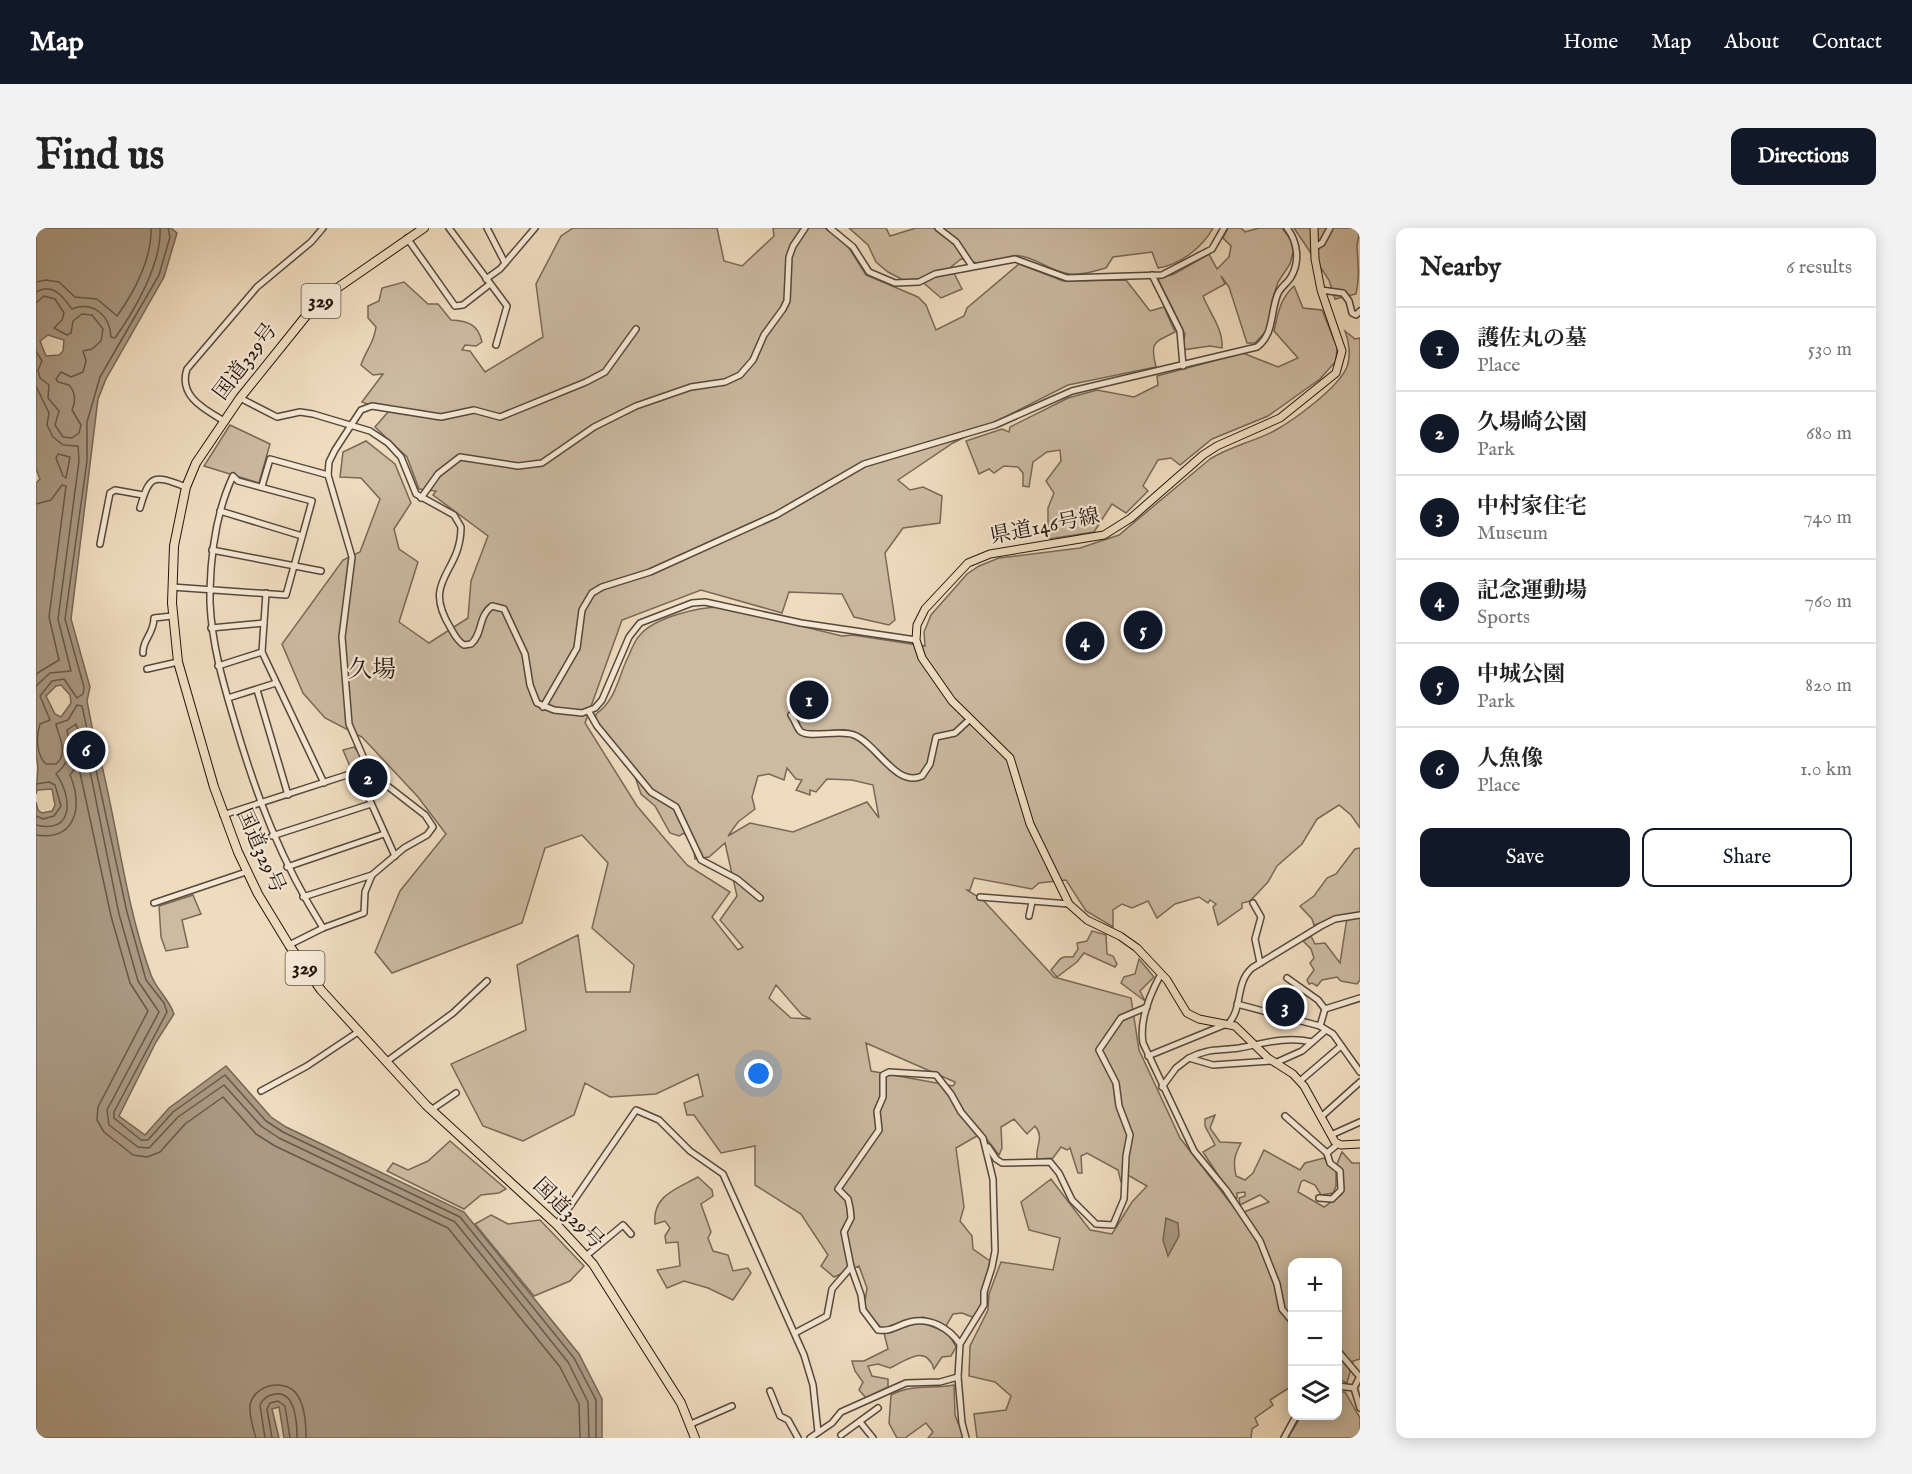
<!DOCTYPE html>
<meta charset="utf-8">
<style>
:root{--surface:#fff;--page:#f2f2f2;--text:#222;--muted:#767676;--line:#e0e0e0;--accent:#111827}
body{margin:0;font-family:"IM FELL English","Noto Serif JP",serif;background:var(--page);color:var(--text)}
.controls{position:absolute;right:18px;bottom:18px;display:grid;overflow:hidden;border-radius:12px;box-shadow:0 3px 15px #0003}
.controls button{width:54px;height:54px;display:grid;place-items:center;padding:0;border:0;border-bottom:2px solid var(--line);background:var(--surface);color:var(--text);font:30px sans-serif}
.you{position:absolute;left:723px;top:846px;width:21px;height:21px;margin:-15px;border:4px solid #fff;border-radius:50%;background:#1a73e8;box-shadow:0 0 0 9px #1a73e833}
.badge{display:grid;place-items:center;width:39px;height:39px;border-radius:50%;background:var(--accent);color:#fff;font-size:20px;font-weight:700}
.pin{position:absolute;translate:-50% -50%;border:3px solid #fff;box-shadow:0 2px 6px #0006}
.list{margin:0;padding:0;list-style:none}
h2{display:flex;justify-content:space-between;align-items:center;height:78px;margin:0;padding:0 24px;font-size:26px}
h2 small{font-size:20px;font-weight:400;color:var(--muted)}
.list li{display:grid;grid-template-columns:39px 1fr auto;gap:18px;align-items:center;box-sizing:border-box;height:84px;padding:0 24px;border-top:2px solid var(--line)}
.list b{display:block;font-size:22px;white-space:nowrap}
.list p{margin:0;font-size:20px;white-space:nowrap;color:var(--muted)}
.list em{font-size:20px;font-style:normal;color:var(--muted)}
.actions{display:flex;gap:12px;padding:18px 24px}
.actions a{flex:1;padding:14px 0;border:2px solid var(--accent);border-radius:12px;text-align:center;font-size:21px;color:var(--accent)}
.actions .main{background:var(--accent);color:#fff}
.icon{flex:none;width:33px;height:33px;fill:none;stroke:currentColor;stroke-width:2;stroke-linecap:round;stroke-linejoin:round}
.map{position:relative;flex:none;width:1324px;height:1210px;overflow:hidden;border-radius:12px}
header{display:flex;align-items:center;gap:36px;box-sizing:border-box;height:84px;padding:0 30px;background:var(--accent);color:#fff}
header strong{font-size:28px}
nav{display:flex;gap:33px;margin-inline-start:auto;font-size:21px}
.intro{display:flex;align-items:center;justify-content:space-between;box-sizing:border-box;height:144px;padding:0 36px}
h1{margin:0;font-size:42px}
.button{padding:15px 27px;border-radius:12px;background:var(--accent);color:#fff;font-size:21px;font-weight:700}
main{display:flex;gap:36px;padding:0 36px}
aside{flex:1;background:var(--surface);border-radius:12px;box-shadow:0 3px 15px #0003}
.map>svg:first-child{display:block}
.green{fill:#ccbaa1;stroke:#786858;stroke-width:1.5;fill-rule:evenodd}
.water{fill:#aa9983;stroke:#746555;stroke-width:1.5;fill-rule:evenodd}
.lines{fill:none;stroke-linecap:round;stroke-linejoin:round}
.shore{stroke:#665849;stroke-width:1.5}
.minor-casing{stroke:#56483b;stroke-width:8}
.major-casing{stroke:#23160f;stroke-width:9}
.highway-casing{stroke:#23160f;stroke-width:10}
.minor{stroke:#f5e8d5;stroke-width:5}
.major{stroke:#efdcbf;stroke-width:7}
.highway{stroke:#efdcbf;stroke-width:8}
.labels{text-anchor:middle;dominant-baseline:central;stroke-width:4.5;stroke-linejoin:round;paint-order:stroke}
.shield{fill:#f5e8d5;stroke:#62554a;stroke-width:1.5}
.shield-label{font-size:20px;font-weight:bold;fill:#23160f}
.street-label{font-size:21px;fill:#23160f;stroke:#f5e8d5}
.quarter-label{font-size:24px;fill:#23160f;stroke:#f5e8d5}
</style>
<header>
<strong>Map</strong>
<nav><a>Home</a><a>Map</a><a>About</a><a>Contact</a></nav>
</header>
<div class="intro"><h1>Find us</h1><a class="button">Directions</a></div>
<main>
<div class="map">
<svg width="1324" height="1210" viewBox="0 0 1324 1210">
<rect width="100%" height="100%" fill="#efdcbf"/>
<filter id="stains"><feTurbulence type="fractalNoise" baseFrequency=".00333" numOctaves="4"/><feColorMatrix values="0 0 0 0 .2 0 0 0 0 .09 0 0 0 0 .02 0 0 0 .5 -.17"/></filter>
<radialGradient id="worn" r=".72"><stop offset=".6" stop-color="#630" stop-opacity="0"/><stop offset="1" stop-color="#630" stop-opacity=".3"/></radialGradient>
<g class="green">
<path d="M537,0H681L688,33L706,38L738,8L737,0H789L797,5L813,20L830,47L882,69L890,77L900,102L928,88L931,80L983,36L1027,53L1090,52L1114,83L1128,79L1139,104C1117,115 1114,114 1120,139L1032,157L917,215L862,252L874,262L887,259L906,268L904,295L867,300L849,325L859,392L853,397L818,389L806,366L753,364L746,385L665,362L586,392L549,495L601,578L651,637L694,664L676,689L702,722L707,719L684,692L701,668L689,615L673,629L659,631L657,615L648,605L643,608L634,605L619,578L605,566L597,543L589,537L559,494L560,486C581,471 582,448 593,427C595,422 600,411 604,407C619,389 663,379 685,379L806,408L817,407L889,418L888,404L895,387L931,346L943,338L963,330L1044,320L1083,307L1174,231C1195,218 1217,214 1238,203C1258,192 1302,160 1311,139C1315,128 1313,113 1309,103L1319,111L1324,110V600L1315,587L1303,577L1281,591L1266,616L1241,638L1232,654L1214,673L1206,675V680L1182,697L1177,679L1180,676L1174,672L1172,675L1163,669L1139,676L1121,690L1112,673L1096,680L1086,676L1077,682V699L1050,683L1030,652L1003,655L996,661L938,650L934,662H931L947,672L1018,749L1095,770L1103,822L1144,910L1203,986L1233,974L1224,967L1204,977L1203,970L1209,968V964L1201,965V970H1197L1167,924L1179,917L1169,898V891L1179,887L1174,900L1184,914L1205,915C1198,928 1197,934 1200,948L1209,952L1217,945L1228,922L1264,942L1269,935L1288,930L1300,943V958L1297,965L1285,967L1279,957L1268,952L1265,954L1262,964L1288,979L1306,966L1307,947L1301,936L1306,924L1316,935H1324V1131L1317,1133L1311,1155L1302,1151V1034H1256V1158L1234,1172L1237,1177L1219,1190L1222,1197L1216,1201L1215,1210H941L938,1186L970,1182L975,1168L959,1154L933,1148L934,1118L952,1082L953,1066L965,1034L1017,1042L1024,1010L993,1002L985,974L1015,951L1054,1002L1076,1006L1096,974L1111,958L1090,946L1089,954H1085L1082,942L1051,925L1045,928L1046,945H1042L1034,920L1031,922L1025,919L1017,930L1001,931C999,918 1009,910 999,898L991,906L978,891L965,899L966,920L963,927L946,905L920,920L928,979L924,993L936,1008L937,1021L954,1033C949,1052 949,1073 939,1090L926,1085L917,1086L910,1098L887,1089L846,1101L828,1080L831,1060L823,1038L798,1049L785,1038L792,1027L765,986L719,957V918L685,925L658,887H651L648,875L667,868L662,846L620,866L574,869L549,855L538,887L487,913L447,898L415,836L490,802L481,737L542,707L550,764H594L598,737L556,700L572,635L546,607L509,620L486,695L356,745L339,724L364,663L410,606L382,569L326,509L289,490L267,465L246,416L307,332L324,324L344,271L325,250L304,249L307,224L330,213L359,236L375,275L358,301L363,321L382,334L363,394L393,415L432,390L435,353L452,308L397,267L400,263L383,261L371,229L339,199L352,184L326,174L347,146L337,147L325,137C330,121 338,116 340,99L332,90V78L343,73L346,60L368,54L392,76H402L415,92C432,93 442,96 446,114L440,118L429,117L426,122L434,123L449,144L507,109L500,56L525,8ZM751,540L760,551L766,552L760,562L774,567V562L780,564L791,551L816,552L837,557L843,590L831,574L757,604L714,595L692,608L702,594L719,581L716,569L722,548L733,546L748,552ZM740,757L766,787L775,791L755,790L733,770ZM830,815L919,854V855L917,858L835,843Z"/>
<path d="M813,0H850L854,8L880,0H1177C1167,19 1144,37 1122,40L1116,24L1077,29L1070,40C1058,43 1045,48 1033,46C1000,40 989,13 954,38L925,31L915,39L926,61L905,70L883,51L867,52L852,44L840,34L832,17Z"/>
<path d="M1192,0H1205L1209,4L1223,0H1246L1259,17L1254,36L1242,54L1236,73L1232,101L1219,115H1211L1193,59L1185,48L1189,56L1167,68C1173,84 1188,102 1186,120L1174,118L1146,122L1149,106L1122,51L1138,46L1173,26L1181,41L1193,29L1195,18L1187,10Z"/>
<path d="M1258,0H1324C1324,6 1321,13 1321,19C1322,38 1324,46 1320,66L1299,71L1293,52Z"/>
<path d="M1258,58L1267,80L1286,82L1301,119L1300,133L1284,151L1232,188L1176,211L1144,237L1135,230L1122,232L1107,258L1112,263L1090,285L1076,276L1058,304L1012,311V280L1018,265L1010,253L1025,233L1024,222L1011,224L997,234L993,259L987,258V245L982,239L968,238L958,245L953,241L943,246L930,213L966,201L973,204L974,199L1032,170L1061,162L1098,169L1122,157L1121,148L1207,125L1242,139L1262,130L1238,103C1242,85 1244,71 1258,58Z"/>
<path d="M194,197L234,216L223,255L168,238Z"/>
<path d="M318,519L350,559L334,569L323,546L316,543L307,522Z"/>
<path d="M1324,620V684L1278,697L1276,691L1264,678L1278,668L1291,650L1300,646L1319,621Z"/>
<path d="M157,667L165,686L146,692L152,719L130,723L125,709L123,678Z"/>
<path d="M1324,689V752L1321,756L1305,753L1301,749L1286,752L1281,758L1276,755L1273,756L1271,752L1278,742L1274,735L1278,730L1275,721L1267,713L1275,708L1279,716L1289,715L1304,735L1311,690Z"/>
<path d="M1056,703L1070,707L1071,726L1077,728L1081,736L1079,739L1048,725L1041,734L1021,749L1015,742C1024,733 1022,727 1037,729L1042,721L1041,715L1051,713Z"/>
<path d="M1103,731L1118,749L1104,763L1109,773L1085,755L1088,749L1099,746Z"/>
<path d="M414,913L470,961L463,965L445,967L428,981L351,943L357,935L372,942L392,933Z"/>
<path d="M662,949L676,962L677,968L665,976L675,1004L672,1010L677,1023L692,1027L697,1043L712,1040L715,1045L697,1072L672,1060L648,1053L631,1060L621,1042L644,1038L642,1014L630,1015L629,1008L634,1000L629,993L619,996C616,968 640,961 662,949Z"/>
<path d="M455,987L472,996L504,992L548,1038L534,1053L498,1068L439,996Z"/>
<path d="M885,1094L912,1105L920,1119L915,1128L906,1129L898,1141C890,1116 871,1132 854,1140L842,1136L832,1138L836,1148L852,1151V1159L830,1170L823,1162L827,1154L819,1143L816,1133H828L852,1121L848,1105Z"/>
<path d="M918,1157L919,1187L928,1210H892L897,1204L890,1195L869,1210H861L853,1195L855,1167C876,1156 895,1161 918,1157Z"/>
<path d="M1302,1164H1309L1324,1190V1210H1252L1265,1188H1302Z"/>
</g>
<g class="water">
<path d="M0,0H135L141,5L128,49L70,151L62,171L35,391L54,459L51,473L56,499C80,580 86,667 115,747C120,761 133,771 138,786L120,814L83,888L109,907L133,880L190,838L235,889L250,899L428,984L543,1126L566,1171V1210H248L243,1179L236,1181L243,1210H0V574L2,582L6,585L16,583L19,577L16,561L1,562L0,566L2,539L0,526V255L4,251L0,241ZM12,107L28,112L27,123L23,127L10,128L4,113ZM25,457L34,467L35,475L25,489L19,486L10,468L20,458Z"/>
<path d="M1130,990L1142,995L1143,1008L1132,1028L1127,1012Z"/>
</g>
<g class="lines">
<g class="shore">
<path d="M132,0L134,9L123,47L64,149L51,194V233L29,391L48,459L47,466L41,470L28,451L16,453L4,468L14,492L4,496C0,508 0,527 10,536H20C33,525 23,510 20,496L32,492L41,477L46,478L91,684L110,752L128,775L131,784L78,884V890L105,912H112L137,884L189,847L230,893L247,904L424,989L538,1130L560,1172V1210"/>
<path d="M0,54L10,52L23,54L39,69L61,71L81,88C99,63 116,30 115,0"/>
<path d="M0,64C17,54 27,69 36,81C57,73 74,87 75,109L79,110C99,82 126,35 124,0"/>
<path d="M0,75L8,68L19,71L28,85L26,92L18,100L31,107L35,105L37,93L46,86L56,87L67,101L65,113L56,121L47,123L50,133L47,144L35,149L25,144L20,151L22,154L33,157C40,165 40,173 36,182L45,197L43,205L36,210L27,209L19,197L23,183L12,170L13,157L4,150L2,142L6,133L0,123"/>
<path d="M0,158L13,185L11,197L17,209L27,217L42,218L43,233L22,391L35,443L14,445L0,458"/>
<path d="M22,226L34,229L30,250L27,248L20,230Z"/>
<path d="M0,276L15,272L26,257L30,258L13,389L23,432L0,446"/>
<path d="M0,556L13,554L19,557L25,578L18,588L7,591L0,588"/>
<path d="M0,597C39,607 36,567 20,546C36,531 36,523 31,502L40,496L51,528L83,686L102,753L123,784L71,882L73,897L102,919L113,920L142,889L188,857L225,898L243,910L419,994L532,1134L552,1174L553,1210"/>
<path d="M0,607C41,613 47,577 34,547L39,540H43L75,688L94,755L112,783L62,879L61,892L68,904L97,927L111,929L124,924L149,896L187,869L220,906L239,918L412,1000L524,1139L543,1176L544,1210"/>
<path d="M220,1210C217,1200 213,1188 214,1177C218,1156 251,1149 262,1168C269,1179 270,1197 270,1210"/>
<path d="M229,1210L224,1177C227,1170 232,1167 239,1166C260,1163 261,1196 261,1210"/>
<path d="M236,1210L231,1181L234,1175L242,1173L249,1178L254,1210"/>
</g>
<defs>
<g id="minor">
<path d="M413,0L471,78L460,117"/>
<path d="M451,0L469,35"/>
<path d="M794,0L817,19L833,44L859,55L883,54L899,46L979,31L1031,50L1126,47L1176,21L1188,0"/>
<path d="M902,0L920,14L936,38"/>
<path d="M371,10L419,78L427,77L454,56"/>
<path d="M1279,19L1286,15L1294,0"/>
<path d="M1116,47L1144,103L1147,138"/>
<path d="M450,51L464,41L499,0"/>
<path d="M1285,62L1307,65L1313,73L1316,85L1320,87L1324,83"/>
<path d="M204,170L241,189L264,184L277,186L334,203L352,215L365,229L380,266L418,287L425,299C425,346 385,351 414,399C418,406 421,413 428,417L435,416C447,406 442,388 456,378L468,381L489,426L494,457L501,475L518,482L546,485L559,480L566,472L593,409L604,395L656,375L669,374L765,395L880,412"/>
<path d="M188,193C168,181 142,168 151,141L221,59L275,14L287,0"/>
<path d="M226,258L234,231L292,247"/>
<path d="M385,270L402,246L424,229L482,238L506,235L558,199L600,178L655,159L689,154L704,147L717,132L728,107L747,81L751,73L753,29L757,18L769,0"/>
<path d="M104,280C114,245 118,247 150,259"/>
<path d="M184,283L266,308"/>
<path d="M64,316L74,265L79,262L107,267"/>
<path d="M176,322L285,343"/>
<path d="M136,359L250,367L276,273L202,253L197,248C180,284 175,323 174,362V375C176,417 187,455 199,495C221,570 245,633 287,700"/>
<path d="M230,365L226,424L288,555"/>
<path d="M175,400L228,395"/>
<path d="M107,425C106,412 118,406 118,390L136,388"/>
<path d="M182,438L226,424"/>
<path d="M111,441L142,434"/>
<path d="M221,462L252,567"/>
<path d="M192,470L240,455"/>
<path d="M507,479L541,420L546,382L556,365L566,359L614,344L740,287L828,236L959,197L1036,163L1221,119C1238,106 1234,87 1241,68C1243,60 1251,56 1255,49C1264,34 1262,14 1251,0"/>
<path d="M553,484L561,498L615,564L640,579L665,632L701,651L724,670"/>
<path d="M755,487C759,492 760,498 764,503C772,511 805,501 818,507C840,515 860,560 886,548L894,536L900,509L919,505L933,492"/>
<path d="M187,587L317,545L322,546L359,628"/>
<path d="M236,608L335,576"/>
<path d="M251,639L348,606"/>
<path d="M267,669L336,647"/>
<path d="M944,669L1033,676"/>
<path d="M118,675L210,644"/>
<path d="M1217,675L1225,689L1219,711L1224,735"/>
<path d="M993,688L996,674"/>
<path d="M253,717L287,700L328,685L329,664L336,647L368,620L391,607L397,599L389,587L349,556L329,533L313,496L306,409L316,329L292,247L293,234L299,222L325,182L336,178L405,189L438,182L464,189L550,154L569,144L600,101"/>
<path d="M1125,746C1114,766 1103,791 1107,815L1158,923L1190,962L1224,1013L1241,1056L1246,1081L1256,1093"/>
<path d="M1251,750L1282,772L1289,781"/>
<path d="M1201,776L1284,798L1297,806L1324,844"/>
<path d="M1284,798L1289,781L1324,770"/>
<path d="M1112,828L1193,795C1207,779 1199,755 1216,740L1285,698L1299,691L1324,687"/>
<path d="M1153,830C1173,820 1182,823 1203,820C1229,815 1250,808 1276,814"/>
<path d="M350,834L417,785L451,753"/>
<path d="M1239,835L1266,823L1290,802"/>
<path d="M1264,853L1305,818"/>
<path d="M1126,859L1140,840L1153,830L1177,837L1235,833"/>
<path d="M225,863L271,838L322,804"/>
<path d="M395,882L420,865"/>
<path d="M1249,888L1291,925L1302,916"/>
<path d="M1285,889L1324,854"/>
<path d="M1295,907L1324,894"/>
<path d="M952,919L960,931L966,935L1014,934L1023,945L1036,972L1060,996L1077,997L1088,971L1090,928L1094,907L1083,878L1080,855L1063,822L1085,790L1111,779"/>
<path d="M1283,970L1296,971L1305,962L1304,943L1294,935L1291,925"/>
<path d="M521,997L600,882L623,892L654,923L687,946L768,1127L777,1157L782,1204"/>
<path d="M550,1028L587,997L595,1006"/>
<path d="M759,1105L791,1088L796,1061L815,1039"/>
<path d="M924,1116C913,1100 894,1089 874,1094C862,1097 855,1104 842,1102L827,1082L825,1067L815,1039L808,1004L815,990L814,980L812,971L802,961L843,902L841,883L847,869V847L853,844L900,847L915,866L925,884L947,910L957,951L959,1023L956,1039L948,1064V1077L924,1116L922,1149L926,1195L930,1210"/>
<path d="M1302,1123L1323,1148"/>
<path d="M1324,1148L1318,1160L1324,1180"/>
<path d="M1302,1158L1318,1160"/>
<path d="M734,1163L744,1188L752,1192L762,1210"/>
<path d="M824,1194L837,1210"/>
<path d="M655,1196L696,1178"/>
<path d="M805,1207L842,1180"/>
<path d="M774,1210L796,1195L805,1184L870,1155L904,1154L922,1149"/>
<path d="M1248,1210L1260,1188"/>
</g>
<path id="major" d="M1278,0L1279,31L1285,62L1306,123L1300,145L1244,190L1181,218L1167,227L1095,290L1068,307L954,326L932,335L889,381L881,397L880,412L886,430L916,473L974,530L994,596L1033,676L1051,692L1084,708L1101,720L1131,752L1151,785L1163,791L1199,798L1232,830L1257,846L1268,858L1299,914L1305,917L1324,916"/>
<path id="highway" d="M388,0L294,65L270,88L204,170L160,235L150,259L138,318L136,375L142,434L178,559L202,624L222,666L253,717L285,762L390,877L521,997L557,1036L645,1175L659,1210"/>
</defs>
<use href="#minor" class="minor-casing"/>
<use href="#major" class="major-casing"/>
<use href="#highway" class="highway-casing"/>
<use href="#minor" class="minor"/>
<use href="#major" class="major"/>
<use href="#highway" class="highway"/>
</g>
<g class="labels">
<g class="shield">
<rect x="265.5" y="56" width="39" height="34" rx="4.5"/>
<rect x="249.5" y="723" width="39" height="34" rx="4.5"/>
</g>
<g class="shield-label">
<text x="285" y="73">329</text>
<text x="269" y="740">329</text>
</g>
<g class="street-label">
<text transform="translate(210 134) rotate(-53)">国道329号</text>
<text transform="translate(1009 299) rotate(-11)">県道146号線</text>
<text transform="translate(224 623) rotate(66)">国道329号</text>
<text transform="translate(532 986) rotate(45)">国道329号</text>
</g>
<g class="quarter-label">
<text x="336" y="442">久場</text>
</g>
</g>
<rect width="100%" height="100%" filter="url(#stains)"/>
<rect width="100%" height="100%" fill="url(#worn)"/>
</svg>
<div class="controls">
<button>+</button>
<button>−</button>
<button><svg class="icon" aria-label="layers" viewBox="0 0 24 24"><path d="M12 4l9 5-9 5-9-5zM3 14l9 5 9-5"/></svg></button>
</div>
<div class="you"></div>
<div class="pin badge" style="left:773px;top:472px">1</div>
<div class="pin badge" style="left:332px;top:550px">2</div>
<div class="pin badge" style="left:1249px;top:779px">3</div>
<div class="pin badge" style="left:1049px;top:413px">4</div>
<div class="pin badge" style="left:1107px;top:402px">5</div>
<div class="pin badge" style="left:50px;top:522px">6</div>
</div>
<aside>
<h2>Nearby<small>6 results</small></h2>
<ul class="list">
<li><span class="badge">1</span><div><b>護佐丸の墓</b><p>Place</p></div><em>530 m</em></li>
<li><span class="badge">2</span><div><b>久場崎公園</b><p>Park</p></div><em>680 m</em></li>
<li><span class="badge">3</span><div><b>中村家住宅</b><p>Museum</p></div><em>740 m</em></li>
<li><span class="badge">4</span><div><b>記念運動場</b><p>Sports</p></div><em>760 m</em></li>
<li><span class="badge">5</span><div><b>中城公園</b><p>Park</p></div><em>820 m</em></li>
<li><span class="badge">6</span><div><b>人魚像</b><p>Place</p></div><em>1.0 km</em></li>
</ul>
<div class="actions"><a class="main">Save</a><a>Share</a></div>
</aside>
</main>
